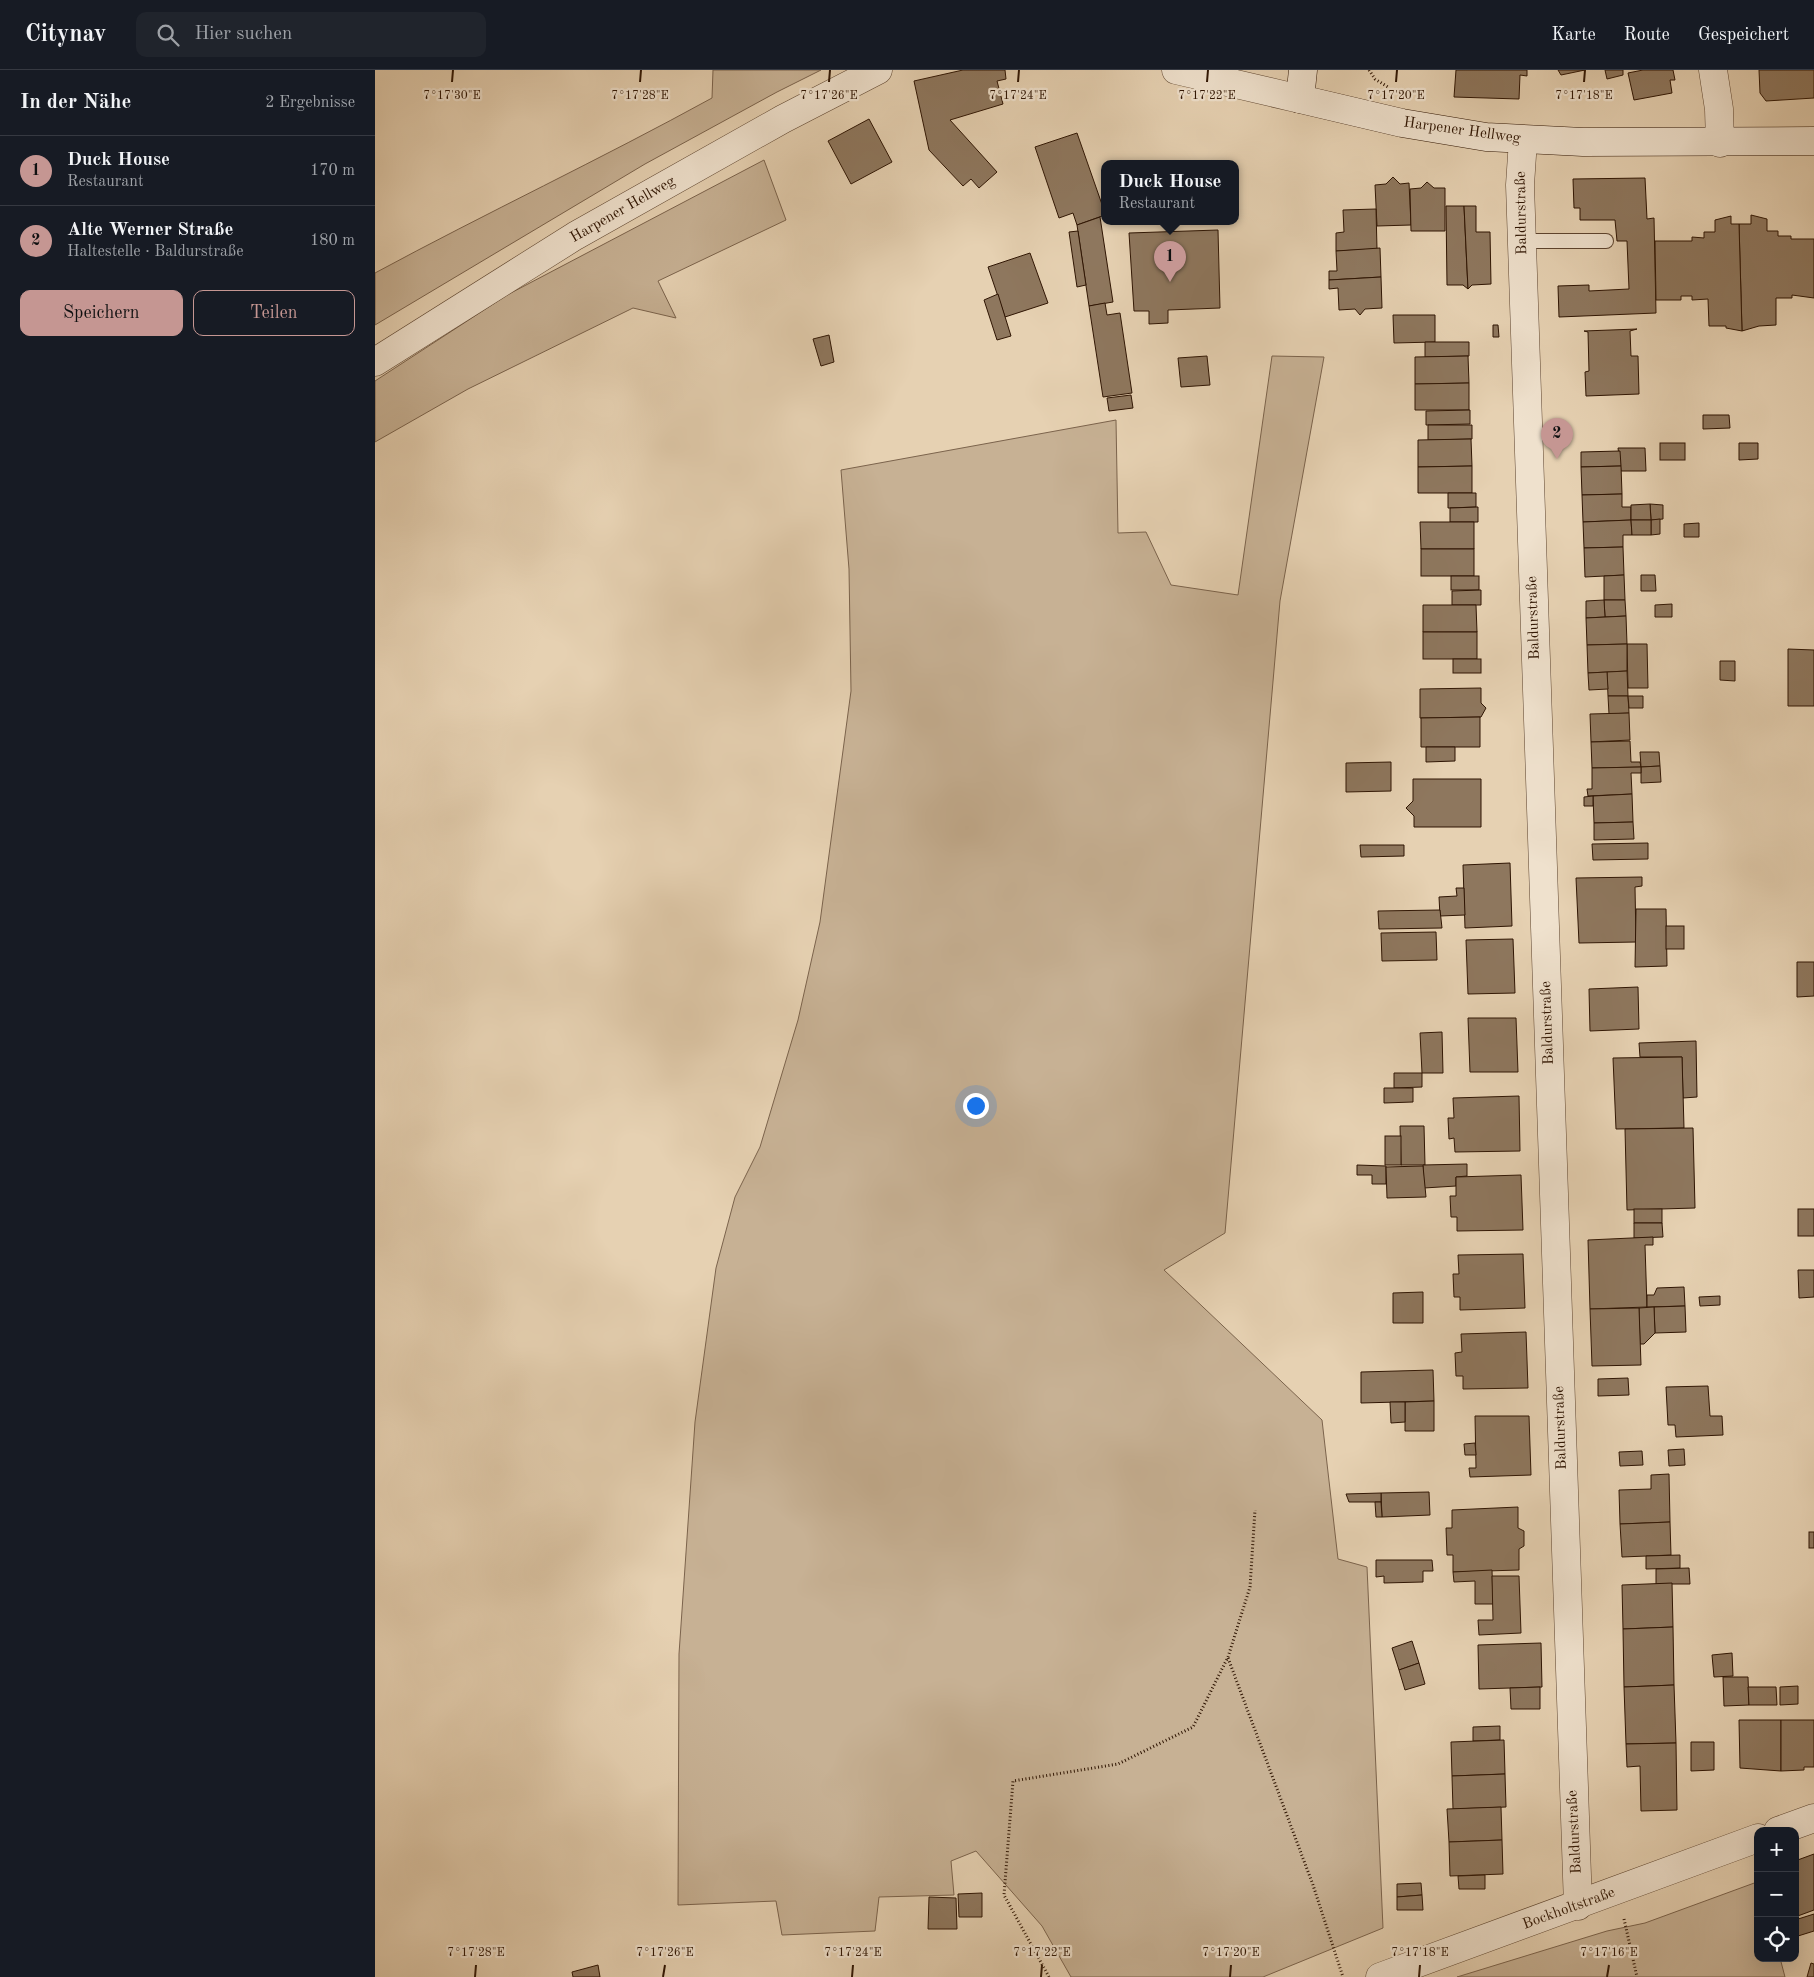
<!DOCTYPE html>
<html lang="de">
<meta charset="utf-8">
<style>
:root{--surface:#171b24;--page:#20242c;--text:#f1f3f6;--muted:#9ea1a6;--line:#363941;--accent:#c59692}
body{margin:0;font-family:"Old Standard TT",serif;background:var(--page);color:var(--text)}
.controls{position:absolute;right:15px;bottom:15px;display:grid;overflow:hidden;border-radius:10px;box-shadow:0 5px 20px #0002}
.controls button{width:45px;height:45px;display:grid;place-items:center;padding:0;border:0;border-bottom:1px solid var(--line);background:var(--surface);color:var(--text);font:25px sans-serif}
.you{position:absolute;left:600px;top:1035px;width:18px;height:18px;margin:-12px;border:4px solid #fff;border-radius:50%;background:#1a73e8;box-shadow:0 0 0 8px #1a73e833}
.badge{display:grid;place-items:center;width:32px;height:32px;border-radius:50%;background:var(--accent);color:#111;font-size:16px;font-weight:700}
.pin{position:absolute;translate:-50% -41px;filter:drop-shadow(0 1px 2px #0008)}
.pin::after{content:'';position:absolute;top:26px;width:18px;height:15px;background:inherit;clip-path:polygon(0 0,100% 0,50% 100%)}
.popup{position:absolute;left:726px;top:90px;width:138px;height:65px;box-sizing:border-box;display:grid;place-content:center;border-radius:10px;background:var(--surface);filter:drop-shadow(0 1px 4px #0005);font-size:16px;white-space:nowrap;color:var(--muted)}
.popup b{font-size:19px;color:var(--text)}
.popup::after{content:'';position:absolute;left:50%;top:100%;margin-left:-10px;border:10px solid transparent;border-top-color:var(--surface)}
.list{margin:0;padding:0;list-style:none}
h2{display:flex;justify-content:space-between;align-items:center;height:65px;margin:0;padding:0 20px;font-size:21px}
h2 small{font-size:16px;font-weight:400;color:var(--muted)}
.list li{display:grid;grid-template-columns:32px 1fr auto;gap:15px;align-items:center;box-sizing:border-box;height:70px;padding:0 20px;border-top:1px solid var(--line)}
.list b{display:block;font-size:19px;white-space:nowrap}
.list p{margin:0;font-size:16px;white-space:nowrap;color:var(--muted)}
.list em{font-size:16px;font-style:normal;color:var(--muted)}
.actions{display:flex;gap:10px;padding:15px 20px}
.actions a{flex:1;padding:11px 0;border:1px solid var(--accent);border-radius:10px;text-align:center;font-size:18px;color:var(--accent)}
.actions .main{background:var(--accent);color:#111}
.icon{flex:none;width:28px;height:28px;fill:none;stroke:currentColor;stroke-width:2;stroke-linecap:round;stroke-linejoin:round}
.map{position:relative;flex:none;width:1439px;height:1907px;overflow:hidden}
header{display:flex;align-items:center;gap:30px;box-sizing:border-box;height:70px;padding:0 25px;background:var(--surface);border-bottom:1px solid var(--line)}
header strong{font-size:24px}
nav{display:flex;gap:28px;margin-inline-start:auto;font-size:18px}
.search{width:350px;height:45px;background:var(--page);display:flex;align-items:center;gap:12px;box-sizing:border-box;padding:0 18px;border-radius:10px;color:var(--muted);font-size:19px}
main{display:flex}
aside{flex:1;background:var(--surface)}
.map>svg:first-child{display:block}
.green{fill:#c7b194;stroke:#7b634c}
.building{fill:#8e775e;stroke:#2f1503}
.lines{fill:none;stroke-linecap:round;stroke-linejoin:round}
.service-casing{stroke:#5d442f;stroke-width:16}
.minor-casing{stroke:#5d442f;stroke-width:29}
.tertiary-casing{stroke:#5d442f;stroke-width:29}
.secondary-casing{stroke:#2f1503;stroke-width:29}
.path{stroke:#2f1503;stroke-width:3;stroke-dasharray:1 2.5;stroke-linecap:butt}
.service{stroke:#efe1cd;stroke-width:14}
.minor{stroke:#efe1cd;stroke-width:28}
.tertiary{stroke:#efe1cd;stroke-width:28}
.secondary{stroke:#efe1cd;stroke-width:28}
.ticks{fill:none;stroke:#2f1503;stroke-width:2}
.labels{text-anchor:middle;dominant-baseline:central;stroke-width:4.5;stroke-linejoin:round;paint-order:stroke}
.street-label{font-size:15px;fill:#2f1503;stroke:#efe1cd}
.ticks-label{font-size:12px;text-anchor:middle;fill:#2f1503;stroke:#efe1cd;stroke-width:4.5;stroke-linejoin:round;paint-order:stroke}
</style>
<header>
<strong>Citynav</strong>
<div class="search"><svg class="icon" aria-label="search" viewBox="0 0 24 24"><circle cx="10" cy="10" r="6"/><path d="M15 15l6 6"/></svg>Hier suchen</div>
<nav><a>Karte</a><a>Route</a><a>Gespeichert</a></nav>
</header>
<main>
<aside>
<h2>In der Nähe<small>2 Ergebnisse</small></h2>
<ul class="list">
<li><span class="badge">1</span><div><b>Duck House</b><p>Restaurant</p></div><em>170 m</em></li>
<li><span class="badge">2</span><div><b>Alte Werner Straße</b><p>Haltestelle · Baldurstraße</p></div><em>180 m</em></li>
</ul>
<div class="actions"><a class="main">Speichern</a><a>Teilen</a></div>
</aside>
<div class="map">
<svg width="1439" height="1907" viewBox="0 0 1439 1907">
<rect width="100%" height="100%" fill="#e6d1b2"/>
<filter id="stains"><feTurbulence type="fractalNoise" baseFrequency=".004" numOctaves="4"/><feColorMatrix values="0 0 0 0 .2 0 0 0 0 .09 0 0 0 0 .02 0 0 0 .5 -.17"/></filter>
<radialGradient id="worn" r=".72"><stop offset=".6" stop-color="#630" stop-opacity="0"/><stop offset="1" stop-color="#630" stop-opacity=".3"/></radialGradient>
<g class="green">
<path d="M338,0H446L402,22L270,94L0,255V203C111,143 226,89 337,28Z"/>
<path d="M389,90L411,150L283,211L301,248L258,238L93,319L0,372V311L132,225Z"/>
<path d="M897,286L949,287L905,531L850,1163L789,1200L947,1350L963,1489L992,1497L1008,1858L888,1907H696L667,1856L601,1781L576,1791L579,1825L504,1827L500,1861L407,1865L401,1831L303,1835L304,1584L320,1352L341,1198L360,1127L385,1077L423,950L445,852L476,621L474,499L466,400L741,350L743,463L771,462L796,515L863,525Z"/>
<path d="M1382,1812L1383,1888H1405L1410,1907H1082L1232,1861L1270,1853Z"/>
</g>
<g class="building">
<path d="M588,0H630L631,9L622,11L628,34L575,50L622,102L604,118L596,109L588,116L554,80L539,11Z"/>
<path d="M1081,0H1152V6L1145,5L1144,29L1079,27Z"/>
<path d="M1183,0H1210L1186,5Z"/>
<path d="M1230,0H1248V5L1232,9Z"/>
<path d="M1268,0H1298L1300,10H1295L1297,23L1259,30L1253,3Z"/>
<path d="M1384,0H1439V28L1391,31L1385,23Z"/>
<path d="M494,49L517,92L476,114L453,71Z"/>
<path d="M702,63L730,143V145L702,155L698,143L684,148L660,77Z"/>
<path d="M1018,107L1025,114L1034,113L1036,155L1002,156L1000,115L1011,114Z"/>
<path d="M1270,108L1272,149L1279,148L1281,243L1184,247L1183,216L1214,215V221L1254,219L1252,171H1242L1240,150H1205V138H1199L1198,109Z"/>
<path d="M1052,112L1059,118H1070V161H1036L1035,119L1046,118Z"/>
<path d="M1071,136H1089L1093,219L1088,215H1072Z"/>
<path d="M1089,136H1101V162H1115L1116,214L1097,215L1093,219Z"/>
<path d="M1001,139L1002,179L961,181V163L969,162L968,140Z"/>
<path d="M1376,145L1392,149V161H1403V166H1416V169H1439V228L1417,225V228H1401V255L1384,256L1367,261L1364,154H1376Z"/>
<path d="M1356,146V154H1364L1367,261L1351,258V256H1334L1333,229L1317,230V226H1306V230H1281L1280,171H1317V167L1329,168V162H1340V150Z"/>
<path d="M725,147L738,232L714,236L702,155Z"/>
<path d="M843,160L845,238L793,240V253L774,254V241H759L754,163Z"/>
<path d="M703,161L711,215L702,217L694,162Z"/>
<path d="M1005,178L1006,207L954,210V201H962L961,181Z"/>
<path d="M655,183L673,233L630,247L613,197Z"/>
<path d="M1006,207L1007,238L990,239L985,245L980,239L964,240L963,218L954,219V210Z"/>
<path d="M623,224L636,266L622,270L609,230Z"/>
<path d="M730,233L732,245L745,243L757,323L728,327L714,236Z"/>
<path d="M1018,245H1060V272L1019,273Z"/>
<path d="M1118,255H1123L1124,267H1118Z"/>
<path d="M1262,259L1255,261L1256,286H1263L1264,324L1211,326L1210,302L1214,301L1213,262L1209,261Z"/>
<path d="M454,265L459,292L446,296L438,269Z"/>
<path d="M1050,272H1094V286L1050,287Z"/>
<path d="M832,286L835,315L806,317L803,288Z"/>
<path d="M1093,286L1094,313L1040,314V287Z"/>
<path d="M1094,313V340H1040V314Z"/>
<path d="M756,325L758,338L734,341L732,328Z"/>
<path d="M1095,340V354L1051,355V341Z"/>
<path d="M1328,345H1354L1355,358L1328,359Z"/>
<path d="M1053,355H1097V369L1053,370Z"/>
<path d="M1096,369L1097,396L1043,397V370Z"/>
<rect x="1285" y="373" width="25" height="17"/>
<path d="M1364,373H1383V389L1364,390Z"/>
<path d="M1243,378H1270L1271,401H1246Z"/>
<path d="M1245,381L1246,396L1206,397V382Z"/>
<path d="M1097,396V423H1043V397Z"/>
<path d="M1246,396L1247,424L1207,425L1206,397Z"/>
<path d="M1073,423H1101V437L1073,438Z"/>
<path d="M1247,424V437H1256V450L1208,452L1207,425Z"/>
<path d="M1275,434L1288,435V449L1276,450Z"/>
<path d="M1275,434L1276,450H1256V435Z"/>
<path d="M1103,437V452H1075V438Z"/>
<path d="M1285,449V464L1276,465V450Z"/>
<path d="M1256,450L1257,465H1248V477L1209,478L1208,452Z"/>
<path d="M1256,450H1276V465H1257Z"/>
<path d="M1045,452H1099V479H1046Z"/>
<path d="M1324,453V467H1309V454Z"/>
<path d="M1248,477L1249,505L1210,507L1209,478Z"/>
<rect x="1046" y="479" width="53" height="27"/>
<path d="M1249,505L1250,530H1229V506Z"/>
<path d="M1266,505H1280L1281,521H1266Z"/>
<rect x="1076" y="506" width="28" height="14"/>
<path d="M1106,520V535H1077V521Z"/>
<path d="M1229,530H1250L1251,546L1230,547Z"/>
<path d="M1229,530L1230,547L1211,548V531Z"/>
<path d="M1297,534V547H1280V535Z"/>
<path d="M1048,535H1101L1102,562H1048Z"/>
<path d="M1251,546L1252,574L1212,575L1211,548Z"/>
<rect x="1048" y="562" width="54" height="27"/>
<path d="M1252,574H1272L1273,618H1253Z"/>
<path d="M1252,574V601L1213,603L1212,575Z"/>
<path d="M1413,579L1439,580V636H1413Z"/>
<rect x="1078" y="589" width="28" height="14"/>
<path d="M1345,591H1360V611L1345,610Z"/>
<path d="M1252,601L1253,626H1233L1232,602Z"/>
<path d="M1232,602L1233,619L1214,620L1213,603Z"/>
<path d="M1106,618V633L1111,638L1106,647L1045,648V619Z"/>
<path d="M1233,626H1253L1254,643L1234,644Z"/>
<path d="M1253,626H1268V638H1254Z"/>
<path d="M1254,643L1255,670L1216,672L1215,644Z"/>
<path d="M1105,647V677H1046V648Z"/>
<path d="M1255,671L1256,692H1265L1266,697L1217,698L1216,672Z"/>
<path d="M1051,677H1080V691L1051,692Z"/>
<path d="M1265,682H1284L1285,696L1266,697Z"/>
<path d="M1016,692V721L971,722V693Z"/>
<path d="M1285,696L1286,712L1266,713V697Z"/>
<path d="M1266,697V703H1256L1257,724L1213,726L1212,719H1217V698Z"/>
<path d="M1038,709H1106V757H1039V746L1031,738L1038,731Z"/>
<path d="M1257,724L1258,752L1219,753L1218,726Z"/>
<path d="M1218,726V736H1209V727Z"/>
<path d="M1258,752L1259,769L1219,770V753Z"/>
<path d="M1273,773V789L1218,790L1217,774Z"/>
<path d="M985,775H1029V786L986,787Z"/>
<path d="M1135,793L1137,856L1090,858L1088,795Z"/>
<path d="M1267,807V816L1260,817L1261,872L1204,873L1201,808Z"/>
<path d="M1081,818H1089L1090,845L1065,846L1064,827L1082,826Z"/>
<path d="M1261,839H1291L1292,896L1260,897Z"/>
<path d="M1065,840L1067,858L1004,859L1003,841Z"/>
<rect x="1291" y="856" width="18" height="23"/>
<path d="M1061,862L1062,890L1007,891L1006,863Z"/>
<path d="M1138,869L1140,923L1093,924L1091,870Z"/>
<path d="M1422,892H1439V926L1422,927Z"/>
<path d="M1263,917L1264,959L1215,961L1214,919Z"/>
<path d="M1093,948H1141L1143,1002H1095Z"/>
<path d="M1067,962L1068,1003H1047L1045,963Z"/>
<path d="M1321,971L1322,1027L1308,1028L1307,987H1265L1264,973Z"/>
<path d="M1307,987L1309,1058L1241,1059L1238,988Z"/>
<path d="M1019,1003H1047V1017L1019,1018Z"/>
<path d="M1009,1018H1038V1032L1009,1033Z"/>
<path d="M1144,1026L1145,1081L1080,1082L1079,1068L1074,1069L1073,1048H1079L1078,1028Z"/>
<path d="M1025,1056H1049L1050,1095H1026Z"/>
<path d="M1318,1058L1320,1138L1252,1140L1250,1059Z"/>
<rect x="1010" y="1066" width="16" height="29"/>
<path d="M1092,1094V1106L1081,1107V1116L1049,1118L1048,1095Z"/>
<path d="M982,1095L1011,1096V1114H997V1105H982Z"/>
<path d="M1048,1096L1051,1127L1012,1128L1011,1097Z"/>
<path d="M1146,1105L1148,1160L1082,1161V1147H1076L1075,1126H1081V1107Z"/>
<rect x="1259" y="1139" width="28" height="14"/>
<rect x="1423" y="1139" width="16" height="27"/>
<path d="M1259,1153H1287L1288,1167L1259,1168Z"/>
<path d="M1278,1167V1175H1270L1272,1237L1215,1239L1213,1170Z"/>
<path d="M1148,1184L1150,1238L1085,1240V1227H1079L1078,1204H1084L1083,1185Z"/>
<path d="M1423,1200H1439V1227L1424,1228Z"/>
<path d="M1309,1217L1310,1236L1272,1237V1225H1279L1282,1218Z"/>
<path d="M1048,1222V1253H1018V1223Z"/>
<path d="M1345,1226V1235L1325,1236L1324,1227Z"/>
<path d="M1310,1236L1311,1262L1280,1263L1279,1237Z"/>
<path d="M1279,1237L1280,1263L1269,1274H1265L1264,1238Z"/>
<path d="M1264,1238L1266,1295L1217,1296L1215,1239Z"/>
<path d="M1151,1262L1153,1318L1088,1319V1306H1081L1080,1283L1087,1282L1086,1264Z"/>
<path d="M1058,1300L1059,1331L986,1333V1302Z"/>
<path d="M1253,1308L1254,1325L1223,1326V1309Z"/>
<path d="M1333,1316L1335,1346H1347L1348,1365L1301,1367L1300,1355H1293L1291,1317Z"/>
<path d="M1059,1331V1361H1030V1332Z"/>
<path d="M1015,1332H1030V1352L1016,1353Z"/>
<path d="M1100,1346H1154L1156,1405L1095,1407L1094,1398H1101Z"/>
<path d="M1100,1373L1101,1385H1090L1089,1374Z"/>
<path d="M1309,1379L1310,1395L1294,1396L1293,1380Z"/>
<path d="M1267,1381L1268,1395L1245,1396L1244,1382Z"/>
<path d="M1294,1404L1295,1452L1245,1454L1244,1420L1276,1419V1405Z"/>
<path d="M1054,1422L1055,1445L1007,1447L1006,1423Z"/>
<path d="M1006,1423V1432H974L971,1424Z"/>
<path d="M1000,1432H1006L1007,1447H1001Z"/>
<path d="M1143,1437V1458L1149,1461V1476L1144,1479V1500L1078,1502V1485H1072L1071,1458H1077V1440Z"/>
<path d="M1295,1452L1296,1485L1247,1487L1245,1454Z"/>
<rect x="1434" y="1462" width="5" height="16"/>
<path d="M1305,1485V1498L1271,1499V1486Z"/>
<path d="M1001,1490H1057L1058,1501H1048V1512L1009,1513V1506L1001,1507Z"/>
<path d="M1314,1498L1315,1514H1281V1499Z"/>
<path d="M1117,1500L1118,1534H1100V1511L1079,1512L1078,1502Z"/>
<path d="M1117,1506H1144L1146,1563L1104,1565L1103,1550H1118Z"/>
<path d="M1297,1513L1298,1557L1248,1559L1247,1515Z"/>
<path d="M1298,1557L1299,1615L1249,1617L1248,1559Z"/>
<path d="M1037,1571L1044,1593L1024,1600L1017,1578Z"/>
<path d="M1166,1573L1167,1617L1104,1619L1103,1575Z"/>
<path d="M1357,1583L1358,1606L1339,1607L1337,1585Z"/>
<path d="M1044,1593L1050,1614L1030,1620L1024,1600Z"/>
<path d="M1348,1607H1373L1374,1635L1349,1636Z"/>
<path d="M1299,1615L1301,1673L1251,1674L1249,1617Z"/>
<path d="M1423,1616V1634L1405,1635V1617Z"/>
<path d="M1165,1617V1639H1136L1135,1618Z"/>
<path d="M1373,1617H1401L1402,1635H1374Z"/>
<path d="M1364,1650H1406V1701L1365,1698Z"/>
<path d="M1406,1650H1439V1697H1429V1700L1406,1701Z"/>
<path d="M1125,1656V1670L1098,1671V1657Z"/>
<path d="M1129,1670L1130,1704L1077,1706L1076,1672Z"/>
<path d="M1316,1672H1339V1700L1316,1701Z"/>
<path d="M1301,1673L1302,1740L1266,1741L1265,1696L1252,1697L1251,1674Z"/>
<path d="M1130,1704L1131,1737L1078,1739L1077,1706Z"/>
<path d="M1126,1737L1127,1770L1074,1772L1072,1739Z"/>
<path d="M1127,1770L1128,1804L1075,1806L1074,1772Z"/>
<path d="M1439,1784V1840L1420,1847V1791Z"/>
<path d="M1110,1805V1819H1084L1083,1806Z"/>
<path d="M1046,1813L1047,1825L1022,1827V1814Z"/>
<path d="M607,1823V1847H584L583,1824Z"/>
<path d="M1047,1825L1048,1840H1022V1827Z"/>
<path d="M554,1827L581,1828L582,1859H553Z"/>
<path d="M1439,1844V1861L1423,1866L1420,1850Z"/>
<path d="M1436,1893L1439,1894V1907H1432Z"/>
<path d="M223,1895L225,1907H198L197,1902Z"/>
</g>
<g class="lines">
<defs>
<path id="service" d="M1147,171H1231"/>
<g id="minor">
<path d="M1338,0L1344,39L1345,73"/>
<path d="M1148,70L1145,115L1203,1836"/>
<path d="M1403,1761L1439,1748"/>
<path d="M1005,1907L1383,1768"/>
</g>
<g id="tertiary">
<path d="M801,0L925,29"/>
<path d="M0,292L200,166L408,49L503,0"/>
</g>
<path id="secondary" d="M928,0L925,29L1027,53L1111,67L1208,72L1439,71"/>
</defs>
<use href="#service" class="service-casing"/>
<use href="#minor" class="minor-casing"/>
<use href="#tertiary" class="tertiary-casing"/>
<use href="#secondary" class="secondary-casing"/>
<g class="path">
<path d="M994,0L1000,9L1013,17"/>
<path d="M853,1588L938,1815L968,1907"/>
<path d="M1249,1849L1262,1907"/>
<path d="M674,1907L629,1825L638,1711L743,1694L818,1657L853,1587L875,1517L880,1440"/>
</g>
<use href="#service" class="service"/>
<use href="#minor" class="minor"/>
<use href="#tertiary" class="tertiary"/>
<use href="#secondary" class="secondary"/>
</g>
<path class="ticks" d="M77,12L78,0M265,12L266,0M454,12L455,0M643,12L644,0M832,12L833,0M1021,12L1022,0M1209,12L1210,0M100,1907L101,1895M288,1907L290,1895M477,1907L478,1895M666,1907L667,1895M855,1907L856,1895M1044,1907L1045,1895M1232,1907L1234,1895"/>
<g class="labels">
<g class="street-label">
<text transform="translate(1087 61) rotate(8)">Harpener Hellweg</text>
<text transform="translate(248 140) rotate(-30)">Harpener Hellweg</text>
<text transform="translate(1147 143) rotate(-91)">Baldurstraße</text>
<text transform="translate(1159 548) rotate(-92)">Baldurstraße</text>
<text transform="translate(1173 953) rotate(-92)">Baldurstraße</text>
<text transform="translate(1186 1358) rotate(-92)">Baldurstraße</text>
<text transform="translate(1200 1762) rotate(-93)">Baldurstraße</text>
<text transform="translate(1194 1839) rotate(-20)">Bockholtstraße</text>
</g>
</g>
<g class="ticks-label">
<text x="77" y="29">7°17'30"E</text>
<text x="265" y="29">7°17'28"E</text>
<text x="454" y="29">7°17'26"E</text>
<text x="643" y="29">7°17'24"E</text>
<text x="832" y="29">7°17'22"E</text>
<text x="1021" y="29">7°17'20"E</text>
<text x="1209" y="29">7°17'18"E</text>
<text x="101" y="1886">7°17'28"E</text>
<text x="290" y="1886">7°17'26"E</text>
<text x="478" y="1886">7°17'24"E</text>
<text x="667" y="1886">7°17'22"E</text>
<text x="856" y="1886">7°17'20"E</text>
<text x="1045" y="1886">7°17'18"E</text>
<text x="1234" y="1886">7°17'16"E</text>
</g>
<rect width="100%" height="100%" filter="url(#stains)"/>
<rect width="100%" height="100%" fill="url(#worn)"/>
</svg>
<div class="controls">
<button>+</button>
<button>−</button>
<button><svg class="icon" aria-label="locate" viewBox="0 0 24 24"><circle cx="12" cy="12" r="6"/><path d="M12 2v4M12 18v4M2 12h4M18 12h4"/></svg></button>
</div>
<div class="you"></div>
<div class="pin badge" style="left:795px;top:212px">1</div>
<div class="popup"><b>Duck House</b>Restaurant</div>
<div class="pin badge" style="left:1182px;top:389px">2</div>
</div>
</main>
